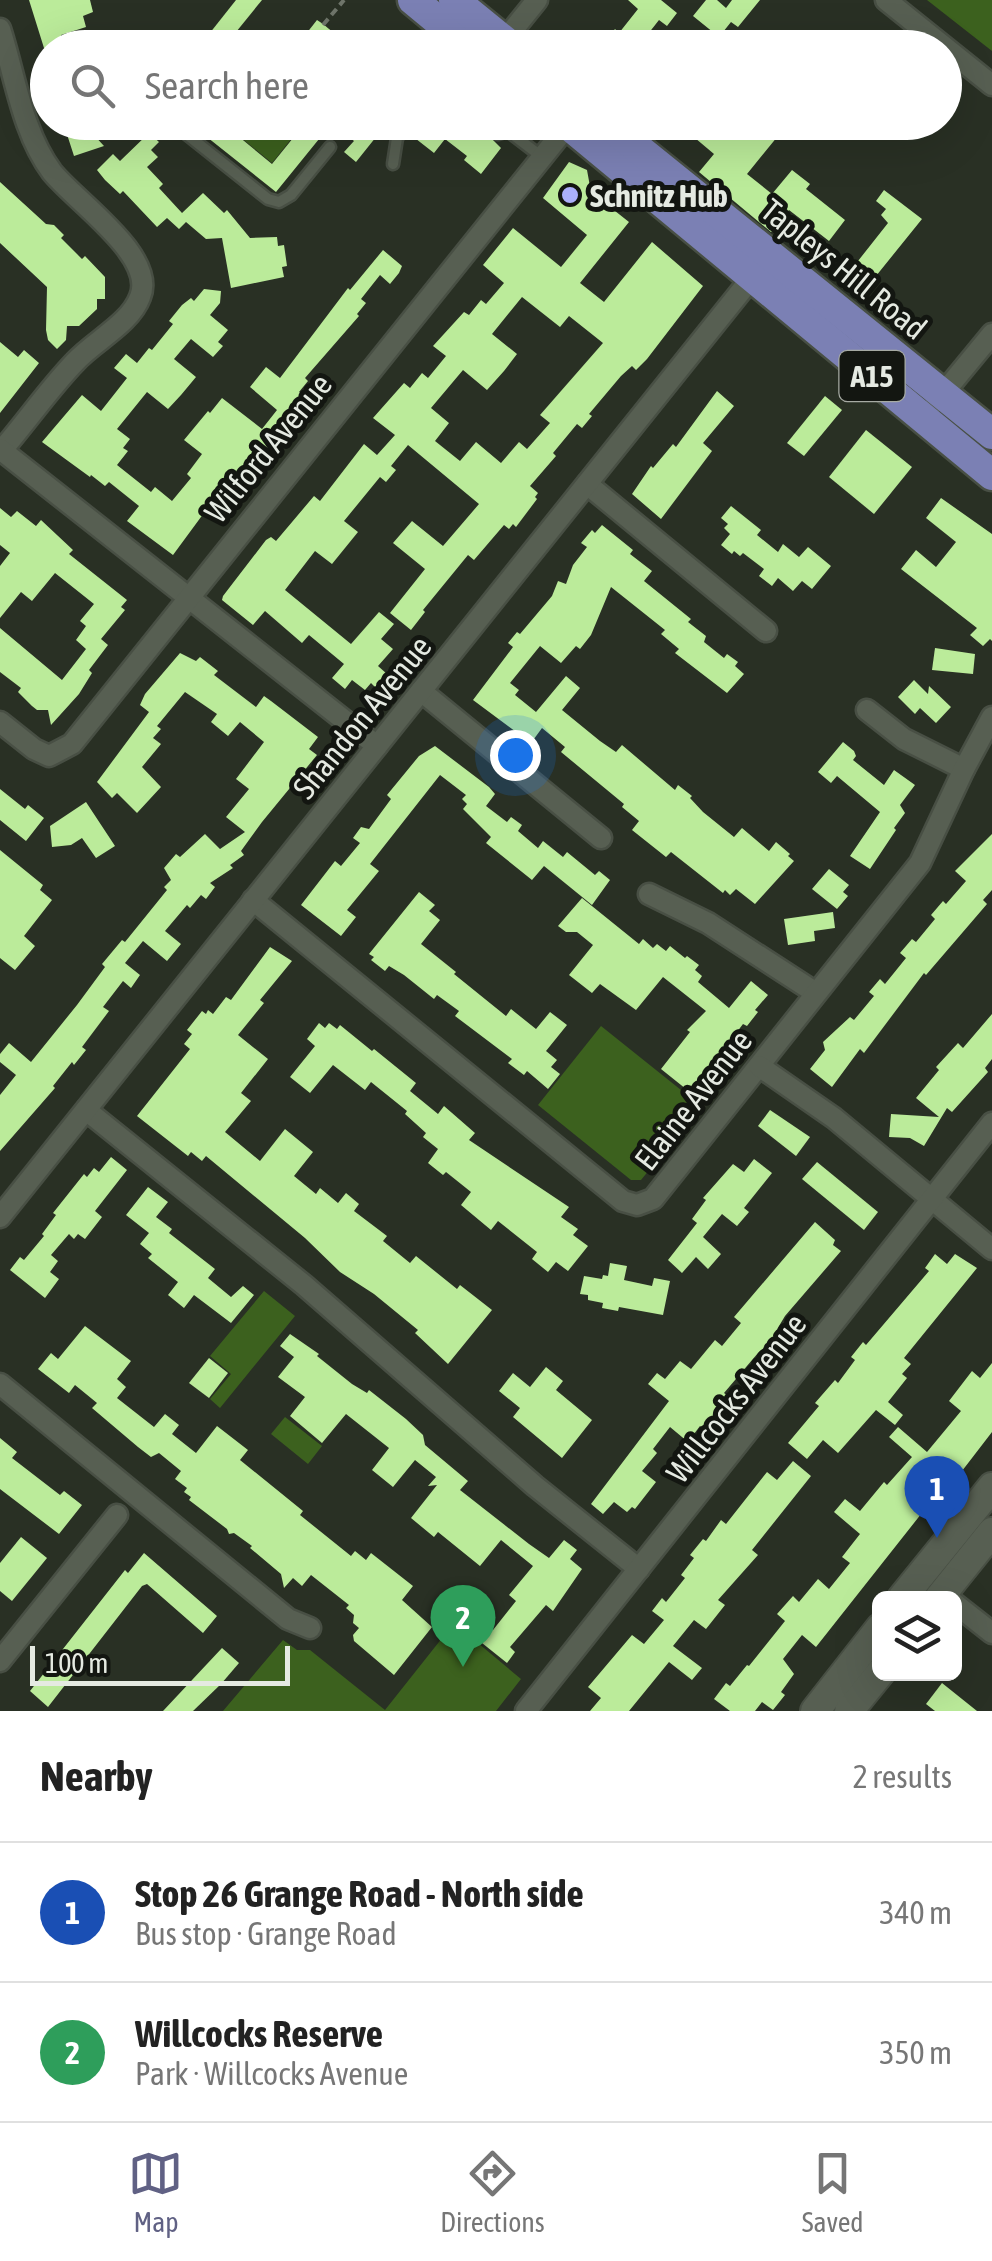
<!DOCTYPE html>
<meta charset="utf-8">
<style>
:root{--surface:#fff;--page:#f2f2f2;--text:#222;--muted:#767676;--line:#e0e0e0;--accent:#606184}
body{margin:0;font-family:"Asap Condensed",sans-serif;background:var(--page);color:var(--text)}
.controls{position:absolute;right:30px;bottom:30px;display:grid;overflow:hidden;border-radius:15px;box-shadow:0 10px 40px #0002}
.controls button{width:90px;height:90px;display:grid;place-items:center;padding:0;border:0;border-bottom:2px solid var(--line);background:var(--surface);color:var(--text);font:50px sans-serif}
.scale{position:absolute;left:30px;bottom:25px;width:260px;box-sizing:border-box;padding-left:10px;border:5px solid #e5eae2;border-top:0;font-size:28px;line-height:35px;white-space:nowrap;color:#e5eae2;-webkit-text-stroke:8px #131611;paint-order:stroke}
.you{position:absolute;left:515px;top:755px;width:35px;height:35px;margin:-25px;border:8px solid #fff;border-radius:50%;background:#1a73e8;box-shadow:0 0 0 15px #1a73e833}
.badge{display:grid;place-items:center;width:65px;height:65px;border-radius:50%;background:var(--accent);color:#fff;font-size:32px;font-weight:700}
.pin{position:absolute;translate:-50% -82px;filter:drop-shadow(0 2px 5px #0008)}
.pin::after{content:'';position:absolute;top:52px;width:35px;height:30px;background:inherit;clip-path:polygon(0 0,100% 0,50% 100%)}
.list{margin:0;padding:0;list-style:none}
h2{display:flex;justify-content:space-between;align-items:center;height:130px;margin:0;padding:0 40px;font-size:42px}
h2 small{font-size:32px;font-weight:400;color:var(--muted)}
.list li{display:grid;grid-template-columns:65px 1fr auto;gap:30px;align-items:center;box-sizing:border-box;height:140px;padding:0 40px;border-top:2px solid var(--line)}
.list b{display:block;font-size:38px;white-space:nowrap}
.list p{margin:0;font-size:32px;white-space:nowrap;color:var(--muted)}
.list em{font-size:32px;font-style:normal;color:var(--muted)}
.icon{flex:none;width:55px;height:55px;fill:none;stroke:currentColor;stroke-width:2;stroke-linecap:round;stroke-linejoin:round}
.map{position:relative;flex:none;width:992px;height:1711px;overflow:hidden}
.search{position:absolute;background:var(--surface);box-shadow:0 10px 40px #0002;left:30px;right:30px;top:30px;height:110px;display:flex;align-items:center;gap:25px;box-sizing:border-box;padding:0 35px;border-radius:55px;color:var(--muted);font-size:38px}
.sheet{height:410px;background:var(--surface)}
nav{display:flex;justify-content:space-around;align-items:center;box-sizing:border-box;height:140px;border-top:2px solid var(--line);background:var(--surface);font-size:28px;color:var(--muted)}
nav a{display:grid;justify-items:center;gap:5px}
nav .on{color:var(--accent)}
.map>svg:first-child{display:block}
.green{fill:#3c611e}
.building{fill:#bbeb9a;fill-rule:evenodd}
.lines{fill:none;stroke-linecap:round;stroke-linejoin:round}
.lane-casing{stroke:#484f44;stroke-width:15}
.street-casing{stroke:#484f44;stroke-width:25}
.secondary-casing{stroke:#484f44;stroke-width:32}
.primary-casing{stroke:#484f44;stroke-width:35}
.path{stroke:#6f756a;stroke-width:4;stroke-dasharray:8 5;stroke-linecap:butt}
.lane{stroke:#575f52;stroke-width:10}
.street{stroke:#575f52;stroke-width:20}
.secondary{stroke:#575f52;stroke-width:28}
.primary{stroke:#7b80b4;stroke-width:30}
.poi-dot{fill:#abaffb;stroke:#131611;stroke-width:4}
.labels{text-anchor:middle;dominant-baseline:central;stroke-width:10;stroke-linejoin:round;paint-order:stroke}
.shield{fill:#131611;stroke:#a6aaa3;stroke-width:2.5}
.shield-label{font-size:30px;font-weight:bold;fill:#e5eae2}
.poi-label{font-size:32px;font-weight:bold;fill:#e5eae2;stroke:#131611;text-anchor:start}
.street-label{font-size:32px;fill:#e5eae2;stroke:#131611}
</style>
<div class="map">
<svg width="992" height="1711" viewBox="0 0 992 1711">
<rect width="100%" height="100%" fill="#293024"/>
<g class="green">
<path d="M927,0H992V51Z"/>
<path d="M223,123H304L272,163Z"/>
<path d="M601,1026L701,1106L641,1180H631L538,1105Z"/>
<path d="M264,1291L295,1316L220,1408L210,1399L231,1374L210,1356Z"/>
<path d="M285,1417L322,1446L308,1464L271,1434Z"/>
<path d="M454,1623L521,1679L496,1711H223L283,1640L297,1650H310L385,1710Z"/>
</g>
<g class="building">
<path d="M29,0H90L93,12L83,16L86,27L61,35L65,48H44Z"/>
<path d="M236,0H262L223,48H198Z"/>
<path d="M628,0H661L677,13L667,26L659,20L637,48H607L609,45L605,42L615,29L619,33L638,9Z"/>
<path d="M706,0H717L726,8L732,0H760L738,27L731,22L719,37L693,16Z"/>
<path d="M317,20L323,24L352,48H295Z"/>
<path d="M63,122H115V125L92,133L104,146L74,156Z"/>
<path d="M188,122H221L272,164L306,122H388L356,162L344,152L354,141L332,123L276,192Z"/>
<path d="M418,122H475L501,148L481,174L464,160L467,156L445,139L434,153L411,135Z"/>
<path d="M676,122H720L732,132L740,122H771L782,131L747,174L772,194L792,170L810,184L806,189L845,220L829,241L789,210L771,232L699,172L714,154Z"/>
<path d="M149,133L159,142L151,150L158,157L147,167L163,184L159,188L182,213L203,193L224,213L227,210L250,238L277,237L278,246L284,245L287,266L282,267L284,277L231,288L222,238L206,239L186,222L179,229L167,218L157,227L123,191L120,194L105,180L97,170L113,154L120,161Z"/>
<path d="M569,162L587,170L591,192L629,222L580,283L604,302L652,242L703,286L647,359L636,370L632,366L621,376L589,414L592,416L582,428L577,424L553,453L556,456L530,486L538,493L535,497L537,499L516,527L513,524L509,529L504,525L474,560L468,555L423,610L425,612L411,630L390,613L425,569L393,543L412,521L443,546L479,504L408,445L391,466L396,470L386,482L380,477L344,521L358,532L332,564L315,551L285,590L351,644L379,612L394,624L381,639L393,649L378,666L387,674L376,688L371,683L365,690L352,680L345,689L332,678L344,664L309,635L302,643L265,611L253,625L222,600L223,596L266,540L271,537L276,541L314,496L320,501L364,444L377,455L395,435L373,418L404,383L410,388L422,373L428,378L446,356L433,346L464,312L469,315L481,300L486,304L504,283L483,265L513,228L561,267L587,235L543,198ZM522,297L560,327L569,316L603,343L540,415L550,423L527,449L519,442L501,463L476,442L460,461L435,441L449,423L431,408L463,370L487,390L504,371L517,354L492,334Z"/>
<path d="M0,182L46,224L54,225L64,235L61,238L82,259L85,256L105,277V299H97V309L79,326H67L66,340L57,349L48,340L46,330L47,287L0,243Z"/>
<path d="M884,190L922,219L876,276L858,261L888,223L881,215L886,209L876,201Z"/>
<path d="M383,250L402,266L399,273L390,284L380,275L361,299L366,303L357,314L359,316L305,378L308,381L299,392L306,397L277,442L266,454L262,451L242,477L239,475L230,486L226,483L173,555L127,521L139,506L109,482L105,486L91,475L90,477L42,442L82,395L101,411L127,378L114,368L126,354L137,363L149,348L152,350L173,324L169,321L182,305L191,298L194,301L204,289L221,291L220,303L210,315L228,330L218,342L223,346L213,357L191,339L174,359L196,377L181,395L168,409L147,392L117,429L130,439L123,448L128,451L117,465L151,492L155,487L172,501L191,478L187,474L202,454L184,440L208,411L210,413L222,398L262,429L277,410L250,387L266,367L280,378L348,288L350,290Z"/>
<path d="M0,342L18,357L24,350L39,363L0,413Z"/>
<path d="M717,391L734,406L703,443L712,451L661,519L632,494L651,466L653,468L673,444L676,447Z"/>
<path d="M825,396L842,410L804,456L787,443Z"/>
<path d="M866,430L912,467L874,514L829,477Z"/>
<path d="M941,498L992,534V641L990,639L983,646L970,635L977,628L901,569L916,550L936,567L956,542L926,518Z"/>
<path d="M731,506L761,530L757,535L778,552L783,544L799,557L808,547L831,566L812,589L802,581L793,591L778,578L772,586L759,576L764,569L743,553L740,556L734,551L732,554L721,545L730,534L724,528L728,524L721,518Z"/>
<path d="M0,508L11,517L17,511L36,526L41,520L73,550L69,554L127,600L121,607L125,610L101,639L108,645L89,670L92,673L79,694L51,725L48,710H37L32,706L18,692L21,688L0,672V628L62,680L86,649L76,640L86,626L80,621L94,604L55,573L32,601L21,592L0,618V566L10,553L0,545Z"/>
<path d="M602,525L633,550L630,554L652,571L644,581L691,619L688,622L706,636L704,642L724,658L727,654L738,662L735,666L744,674L727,693L675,653L679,649L661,634L665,630L611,587L591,635L580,649L576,646L561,663L540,646L510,683L519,690L515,695L536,712L566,676L580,688L562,710L600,741L616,752L622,745L675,790L678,785L692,796L690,798L703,812L734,837L742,828L769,851L776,842L790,854L788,856L794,861L755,904L736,889L730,895L725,890L723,893L671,852L666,857L632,830L639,821L622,807L624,804L561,752L565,747L542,728L531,743L473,700L513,647L508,643L517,632L520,634L552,596L558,581L566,584L573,565L587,547L581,543L592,530L595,533Z"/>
<path d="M935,648L975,654L973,674L932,670Z"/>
<path d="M180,653L196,661L200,657L218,671L214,675L256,707L264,696L271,701L318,737L309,749L317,755L262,822L241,851L244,855L230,865L233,868L210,883L215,887L206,899L201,895L190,908L187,905L165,931L181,944L167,961L143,941L125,963L140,975L131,988L123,981L103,1007L109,1011L82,1047L86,1050L74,1065L72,1062L53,1086L55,1088L0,1151V1095L16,1075L0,1062V1054L9,1043L31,1062L77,1005L105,967L102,964L122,940L125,942L167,890L164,887L171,880L164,868L176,854L180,857L205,834L220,849L245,832L226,817L249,789L236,779L264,742L240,722L228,736L211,722L217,714L185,692L157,726L161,729L153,738L161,744L142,767L161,787L137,813L117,793L112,798L97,782L149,712L140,705L145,694Z"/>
<path d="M914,680L928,694L929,686L951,707L936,723L920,708L915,714L898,697Z"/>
<path d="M843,742L854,751L856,756L853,760L884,785L894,770L915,785L900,805L905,813L894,828L896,830L870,869L850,856L880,812L837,776L831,783L818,772Z"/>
<path d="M435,746L489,787L495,794L486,806L507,822L511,817L522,825L518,831L538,848L543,841L563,857L567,852L595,875L599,871L610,880L592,905L544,866L532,880L486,843L491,837L463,809L467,804L462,799L466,795L440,775L370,864L379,871L347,910L356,917L341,936L301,905L335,861L341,866L360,843L353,838L361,827L369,829L391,799L387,795L419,756Z"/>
<path d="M0,789L25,809L28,805L44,818L26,841L0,820Z"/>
<path d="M86,802L115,846L96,858L82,838L71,845L52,847L50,826Z"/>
<path d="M992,834V890L983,900L987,904L926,975L924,973L864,1053L860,1049L832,1087L810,1069L825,1050L823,1042L850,1017L854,1020L874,996L869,992L880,979L885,984L906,958L900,953L912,939L916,942L935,919L931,915L943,901L946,904L966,881L955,871Z"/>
<path d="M0,850L43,885L40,890L52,900L24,936L35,946L15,970L0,958Z"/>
<path d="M829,869L849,885L843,892L848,896L837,909L812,889Z"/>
<path d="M419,892L435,905L429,911L440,920L421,944L456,972L454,974L506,1016L511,1009L536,1029L550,1012L567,1025L546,1051L557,1060L551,1067L560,1074L548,1089L527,1071L524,1075L508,1063L512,1059L455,1016L459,1011L437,995L434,999L404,975L389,966L385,971L371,960L374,957L369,954Z"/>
<path d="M582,898L639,944L643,939L653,948L657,944L666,951L670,946L685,958L687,956L699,965L695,970L702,976L698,982L729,1008L751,981L768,995L755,1010L758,1012L747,1026L743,1024L691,1093L661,1069L690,1032L687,1030L706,1011L663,977L636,1010L600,984L592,993L569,975L593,945L577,932H566L558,926Z"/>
<path d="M833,912L835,928L814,931L815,941L788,945L784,919Z"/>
<path d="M270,947L292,961L260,1000L264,1003L238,1035L268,1059L241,1093L251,1101L225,1132L260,1161L285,1129L313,1152L294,1176L316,1194L320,1188L338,1203L346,1193L359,1204L354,1211L387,1236L383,1241L410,1263L416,1256L457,1289L460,1285L492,1310L448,1364L415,1333L418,1330L374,1294L340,1272L305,1238L206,1156L202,1161L191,1152L188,1156L137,1116L190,1049L184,1044L192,1034L187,1030L202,1011L206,1014L208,1010L213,1014L226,997L231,1000Z"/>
<path d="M992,1014V1059L985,1068L988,1072L952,1112L947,1108L924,1146L910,1138L889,1137L891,1114L939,1117L916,1098L939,1070L936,1067L958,1043L963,1048Z"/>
<path d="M319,1023L325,1028L329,1023L337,1029L340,1025L372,1051L374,1049L416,1083L410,1091L438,1114L444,1106L475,1133L469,1140L569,1207L561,1217L578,1229L573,1235L588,1246L568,1271L556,1262L548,1272L532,1259L537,1252L498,1221L491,1230L461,1205L471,1192L446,1172L443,1175L428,1163L438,1149L423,1137L426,1133L405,1114L407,1111L371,1082L365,1090L333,1065L310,1093L290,1077L315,1046L307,1039Z"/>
<path d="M770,1110L810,1137L796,1156L758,1126Z"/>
<path d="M111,1157L127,1170L95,1211L102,1217L85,1239L78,1234L74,1239L69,1234L51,1255L58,1261L50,1272L59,1279L45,1298L10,1270L20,1257L24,1260L44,1236L42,1234L56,1215L53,1213L84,1174L87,1177L94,1168L99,1172Z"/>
<path d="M754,1159L772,1173L744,1208L749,1212L737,1226L722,1214L703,1237L721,1254L708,1269L696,1257L682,1273L668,1260L697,1223L692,1219L706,1200L703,1198L733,1164L744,1172Z"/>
<path d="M817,1162L878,1212L864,1230L802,1179Z"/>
<path d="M148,1187L168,1202L156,1217L172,1229L169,1233L215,1269L208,1278L231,1297L243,1286L254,1295L231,1323L194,1295L184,1308L168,1295L178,1282L148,1258L152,1254L140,1244L149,1233L126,1215Z"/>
<path d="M815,1222L835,1240L833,1245L841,1251L785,1316L776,1331L780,1334L767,1349L765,1347L758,1353L724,1393L728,1396L719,1407L722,1409L705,1430L700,1426L688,1442L670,1427L653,1449L657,1453L642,1471L656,1482L635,1509L632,1507L627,1512L614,1502L603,1514L591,1504L669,1401L648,1384L657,1373L665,1379L680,1361L691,1369L715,1340L722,1346L741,1323L734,1317Z"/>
<path d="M935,1254L947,1264L955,1254L977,1268L904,1358L911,1364L902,1374L907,1378L888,1402L903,1415L895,1425L876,1410L838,1453L823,1440L807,1459L788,1443L819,1406L815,1403L835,1380L838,1383L855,1360L851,1357L863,1342L866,1345L929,1271L925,1268Z"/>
<path d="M610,1263L627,1266L624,1280L652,1286L654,1278L670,1281L663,1315L619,1307L618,1311L602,1308L603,1303L588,1300V1295L580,1294L584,1276L602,1279L603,1275L608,1276Z"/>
<path d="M85,1326L131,1361L117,1379L126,1387L117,1398L154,1427L165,1414L179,1425L172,1434L196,1453L217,1426L248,1450L240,1460L303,1511L300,1515L351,1556L355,1551L366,1560L371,1553L413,1586L402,1600L432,1627L394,1675L354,1641L353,1635L359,1628L353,1623L354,1615L346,1608L349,1605L311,1575L302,1586L293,1578L284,1588L281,1574L250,1548L252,1546L234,1533L229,1534L227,1529L189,1500L191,1497L184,1492L187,1488L175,1479L181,1471L159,1453L151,1457L138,1447L92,1408L97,1403L75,1385L69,1393L38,1369L51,1353L58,1359Z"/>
<path d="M290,1334L319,1354L317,1356L352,1384L367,1393L369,1390L406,1419L423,1435L425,1445L468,1481L460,1490L529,1544L549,1558L564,1540L577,1550L570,1559L582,1569L553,1611L546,1605L510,1647L515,1652L507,1663L457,1623L468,1610L493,1630L516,1601L509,1595L533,1566L501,1540L480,1566L438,1532L434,1537L411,1518L437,1485L428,1486L436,1477L415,1460L393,1487L372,1470L389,1448L346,1414L322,1443L290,1416L305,1397L278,1377L294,1357L280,1346Z"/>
<path d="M209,1358L228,1373L209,1398L189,1383Z"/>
<path d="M992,1363V1432L952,1484L954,1485L934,1508L929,1504L816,1647L802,1635L783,1659L794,1674L781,1692L785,1695L773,1710L762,1702L755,1711H730L714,1699L726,1683L730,1686L747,1665L749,1666L785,1621L777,1614L793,1596L799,1602L818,1579L829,1589L850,1563L842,1557L860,1534L834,1512L845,1499L860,1511L884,1482L887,1485L912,1457L889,1437L898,1427L927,1452L961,1411L949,1401L972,1371L980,1378Z"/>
<path d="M546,1367L563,1381L556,1390L592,1420L562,1458L513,1417L520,1408L499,1391L513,1373L530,1387Z"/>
<path d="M0,1438L17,1452L12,1458L60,1495L64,1491L82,1505L59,1534L0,1489Z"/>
<path d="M793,1461L811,1476L752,1550L758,1555L718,1600L725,1605L706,1629L694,1620L673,1646L702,1668L692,1680L669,1662L629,1711H590L601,1698L588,1687L632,1635L644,1644L664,1620L652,1611L662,1598L666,1602L685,1578L681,1575L694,1558L690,1555L703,1539L706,1541L721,1520L726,1524L767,1472L777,1480Z"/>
<path d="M21,1537L47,1558L12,1601L0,1591V1563Z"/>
<path d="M144,1553L217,1616L203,1633L147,1584L142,1586L48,1707L30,1691L125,1570L128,1573Z"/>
<path d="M222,1648L239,1663L221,1684L193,1711H163Z"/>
<path d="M942,1683L977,1711H935L926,1704Z"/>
</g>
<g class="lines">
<defs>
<g id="lane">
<path d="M171,122L268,199L279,202L291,195L330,147"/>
<path d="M484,122L498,134L508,131L542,157"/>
<path d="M393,164L397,138L409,122"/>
</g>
<g id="street">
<path d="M886,0L992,85"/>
<path d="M0,29C15,75 22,132 52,172C76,202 157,256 140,297C130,324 94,341 75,362C49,389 27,421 2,450"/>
<path d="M494,43L504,41L537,0"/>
<path d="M936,402L992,334"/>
<path d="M0,449L377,746"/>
<path d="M587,484L766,631"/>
<path d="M421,691L601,838"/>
<path d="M867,710L904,739L964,769"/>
<path d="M0,722L34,749L49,756L72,744L568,125"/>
<path d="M649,894L708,923L816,993"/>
<path d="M253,900L623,1201L637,1205L653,1199L920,863L964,769L992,717"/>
<path d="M759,1066L834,1118L992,1249"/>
<path d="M86,1110L304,1285L535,1486L639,1569"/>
<path d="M0,1217L758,270"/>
<path d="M0,1384L288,1619L310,1628"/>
<path d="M954,1603L992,1633"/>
<path d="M0,1661L117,1515"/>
<path d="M526,1711L992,1123"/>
</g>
<g id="secondary">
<path d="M902,1598L992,1487"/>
<path d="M939,1598L992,1532"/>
<path d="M815,1711L880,1628"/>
<path d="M849,1711L880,1673"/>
</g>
<g id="primary">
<path d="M413,0L471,48"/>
<path d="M454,0L513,48"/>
<path d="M565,122L992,475"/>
<path d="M605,122L992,434"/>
</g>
</defs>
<use href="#lane" class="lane-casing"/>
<use href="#street" class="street-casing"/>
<use href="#secondary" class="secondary-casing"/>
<use href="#primary" class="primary-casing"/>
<path class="path" d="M323,25L344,0"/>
<use href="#lane" class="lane"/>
<use href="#street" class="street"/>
<use href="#secondary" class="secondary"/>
<use href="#primary" class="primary"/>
</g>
<circle class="poi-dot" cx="570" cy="195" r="10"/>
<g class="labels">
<rect class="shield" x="839.5" y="351" width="65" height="50" rx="8"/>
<g class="shield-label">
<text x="872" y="376">A15</text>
</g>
<g class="poi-label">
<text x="590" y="195">Schnitz Hub</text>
</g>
<g class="street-label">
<text transform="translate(844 269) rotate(39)">Tapleys Hill Road</text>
<text transform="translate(268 448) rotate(-51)">Wilford Avenue</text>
<text transform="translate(362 717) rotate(-51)">Shandon Avenue</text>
<text transform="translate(693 1100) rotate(-52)">Elaine Avenue</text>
<text transform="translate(736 1398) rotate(-52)">Willcocks Avenue</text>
</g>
</g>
</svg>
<div class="controls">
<button><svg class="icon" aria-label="layers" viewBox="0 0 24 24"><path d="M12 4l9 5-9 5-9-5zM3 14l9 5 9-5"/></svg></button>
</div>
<div class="scale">100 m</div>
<div class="you"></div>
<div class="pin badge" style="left:937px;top:1538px;background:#1a4fb4">1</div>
<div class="pin badge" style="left:463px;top:1667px;background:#2e9e5b">2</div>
<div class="search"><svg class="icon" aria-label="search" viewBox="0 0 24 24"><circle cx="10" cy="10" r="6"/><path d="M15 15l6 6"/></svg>Search here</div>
</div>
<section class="sheet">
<h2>Nearby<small>2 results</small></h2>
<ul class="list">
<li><span class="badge" style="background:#1a4fb4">1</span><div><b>Stop 26 Grange Road - North side</b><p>Bus stop · Grange Road</p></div><em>340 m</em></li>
<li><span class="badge" style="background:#2e9e5b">2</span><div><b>Willcocks Reserve</b><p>Park · Willcocks Avenue</p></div><em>350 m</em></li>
</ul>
</section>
<nav>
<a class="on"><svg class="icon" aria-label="map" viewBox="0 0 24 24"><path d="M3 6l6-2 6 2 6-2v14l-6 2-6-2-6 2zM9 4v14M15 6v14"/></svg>Map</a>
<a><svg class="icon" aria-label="directions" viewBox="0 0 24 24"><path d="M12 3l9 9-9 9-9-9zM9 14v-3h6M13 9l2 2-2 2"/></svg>Directions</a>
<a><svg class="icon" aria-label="saved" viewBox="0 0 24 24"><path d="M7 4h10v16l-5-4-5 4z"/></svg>Saved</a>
</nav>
